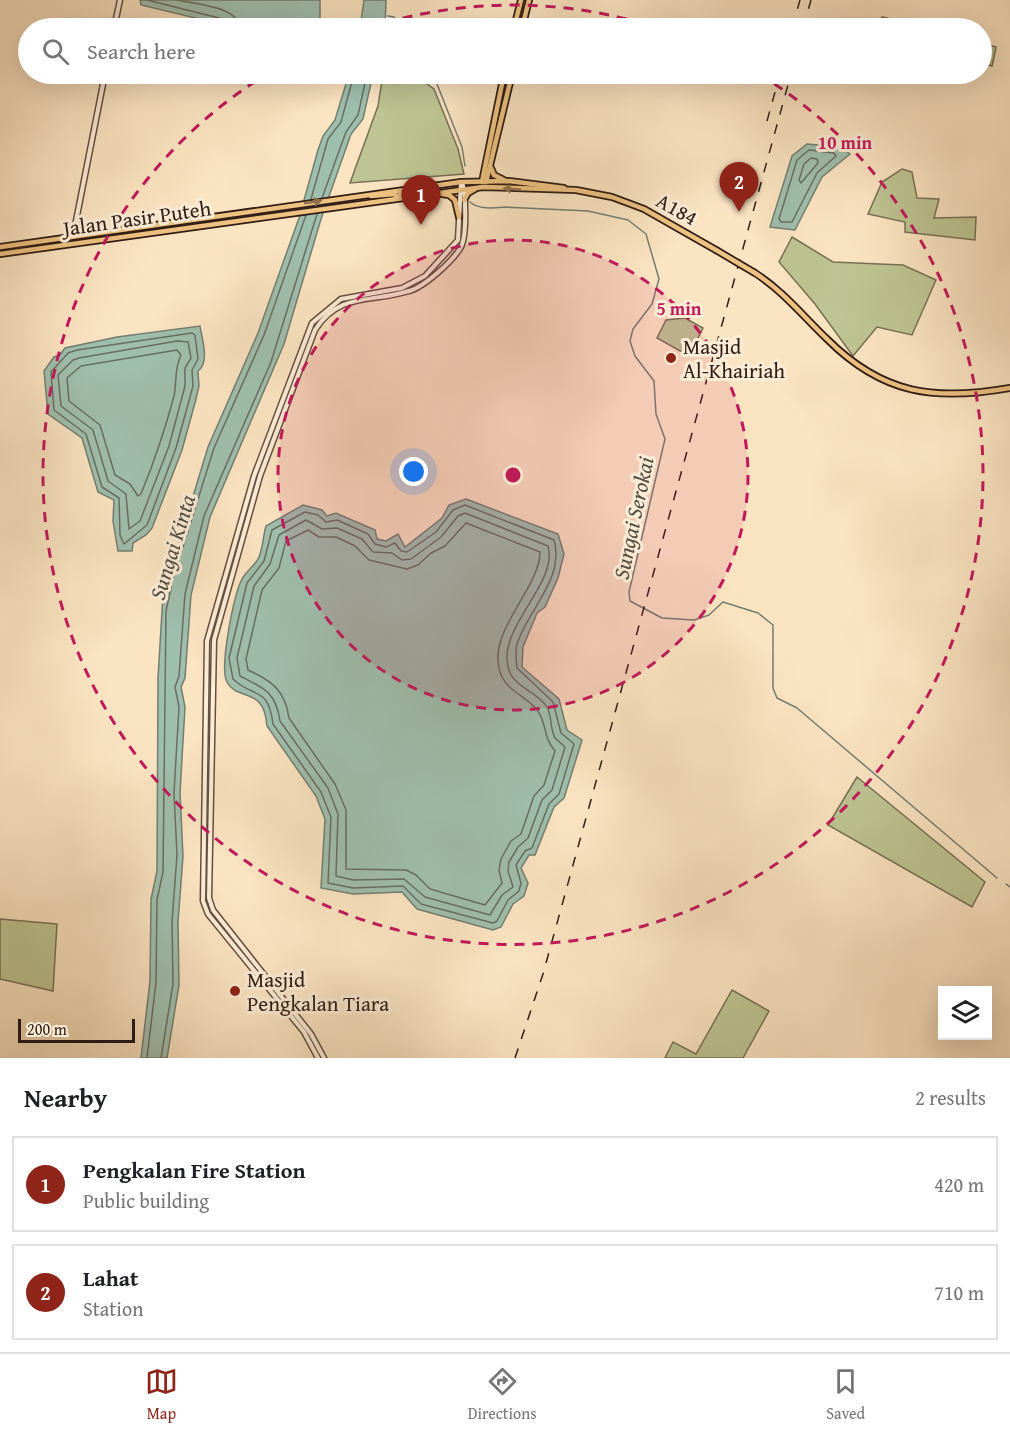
<!DOCTYPE html>
<style>
:root{--surface:#fff;--page:#f2f2f2;--text:#202124;--muted:#757577;--line:#e0e0e0;--accent:#8f2418}
body{margin:0;font-family:"Gentium Book Plus",serif;background:var(--page);color:var(--text)}
.controls{position:absolute;right:18px;bottom:18px;display:grid;overflow:hidden;border-radius:0px;box-shadow:0 6px 24px #0002}
.controls button{width:54px;height:54px;display:grid;place-items:center;padding:0;border:0;border-bottom:2px solid var(--line);background:var(--surface);color:var(--text);font:30px sans-serif}
.scale{position:absolute;left:18px;bottom:15px;width:117px;box-sizing:border-box;padding-left:6px;border:3px solid #311d15;border-top:0;font-size:16px;line-height:21px;white-space:nowrap;color:#311d15;-webkit-text-stroke:4px #fcedd7;paint-order:stroke}
.you{position:absolute;left:414px;top:472px;width:21px;height:21px;margin:-15px;border:4px solid #fff;border-radius:50%;background:#1a73e8;box-shadow:0 0 0 9px #1a73e833}
.badge{display:grid;place-items:center;width:39px;height:39px;border-radius:50%;background:var(--accent);color:#fff;font-size:20px;font-weight:700}
.pin{position:absolute;translate:-50% -50px;filter:drop-shadow(0 2px 3px #0008)}
.pin::after{content:'';position:absolute;top:32px;width:21px;height:18px;background:inherit;clip-path:polygon(0 0,100% 0,50% 100%)}
.list{margin:0;padding:0;list-style:none}
h2{display:flex;justify-content:space-between;align-items:center;height:78px;margin:0;padding:0 24px;font-size:26px}
h2 small{font-size:20px;font-weight:400;color:var(--muted)}
.list li{display:grid;grid-template-columns:39px 1fr auto;gap:18px;align-items:center;box-sizing:border-box;height:96px;margin:0 12px 12px;padding:0 12px;border:2px solid var(--line);border-radius:0px}
.list b{display:block;font-size:22px;white-space:nowrap}
.list p{margin:0;font-size:20px;white-space:nowrap;color:var(--muted)}
.list em{font-size:20px;font-style:normal;color:var(--muted)}
.icon{flex:none;width:33px;height:33px;fill:none;stroke:currentColor;stroke-width:2;stroke-linecap:round;stroke-linejoin:round}
.map{position:relative;flex:none;width:1010px;height:1058px;overflow:hidden}
.search{position:absolute;background:var(--surface);box-shadow:0 6px 24px #0002;left:18px;right:18px;top:18px;height:66px;display:flex;align-items:center;gap:15px;box-sizing:border-box;padding:0 21px;border-radius:33px;color:var(--muted);font-size:22px}
.sheet{height:294px;background:var(--surface)}
nav{display:flex;justify-content:space-around;align-items:center;box-sizing:border-box;height:84px;border-top:2px solid var(--line);background:var(--surface);font-size:16px;color:var(--muted)}
nav a{display:grid;justify-items:center;gap:3px}
nav .on{color:var(--accent)}
.map>svg:first-child{display:block}
.green{fill:#bec493;stroke:#787054;stroke-width:1.5}
.water{fill:#9fbfae;stroke:#737e71;stroke-width:1.5}
.lines{fill:none;stroke-linecap:round;stroke-linejoin:round}
.shore{stroke:#686e62;stroke-width:1.5}
.stream{stroke:#737e71;stroke-width:1.5}
.minor-casing{stroke:#644f40;stroke-width:7}
.major-casing{stroke:#311d15;stroke-width:8}
.minor{stroke:#fcedd7;stroke-width:4}
.major{stroke:#eec281;stroke-width:4.5}
.rail{stroke:#311d15;stroke-width:1.5;stroke-dasharray:10 10;stroke-linecap:butt}
.major-bridge-casing{stroke:#311d15;stroke-width:8;stroke-linecap:butt}
.major-bridge{stroke:#eec281;stroke-width:4.5}
.oneway{fill:#90704b}
.ring{fill:none;stroke:#c2185b;stroke-width:3;stroke-dasharray:10 8}
.poi-dot{fill:#8f2418;stroke:#fcedd7;stroke-width:2}
.labels{text-anchor:middle;dominant-baseline:central;stroke-width:6;stroke-linejoin:round;paint-order:stroke}
.street-label{font-size:21px;fill:#311d15;stroke:#fcedd7}
.poi-label{font-size:21px;fill:#311d15;stroke:#fcedd7;text-anchor:start}
.water-label{font-size:22px;font-style:italic;fill:#524e43;stroke:#fcedd7}
.centre{fill:#c2185b;stroke:#fcedd7;stroke-width:3}
.ring-label{font-size:18px;text-anchor:middle;font-weight:bold;fill:#c2185b;stroke:#fcedd7;stroke-width:6;stroke-linejoin:round;paint-order:stroke}
</style>
<div class="map">
<svg width="1010" height="1058" viewBox="0 0 1010 1058">
<rect width="100%" height="100%" fill="#fbe4c2"/>
<filter id="stains"><feTurbulence type="fractalNoise" baseFrequency=".00333" numOctaves="4"/><feColorMatrix values="0 0 0 0 .2 0 0 0 0 .09 0 0 0 0 .02 0 0 0 .5 -.17"/></filter>
<radialGradient id="worn" r=".72"><stop offset=".6" stop-color="#630" stop-opacity="0"/><stop offset="1" stop-color="#630" stop-opacity=".3"/></radialGradient>
<g class="green">
<path d="M882,17H883L925,28H880Z"/>
<path d="M982,43L996,47L992,66L982,63Z"/>
<path d="M383,74H413L434,89L458,149L464,174L350,183L378,106Z"/>
<path d="M902,169L912,172L917,198L939,199L934,218L976,217L975,240L905,232V222L868,214L882,182Z"/>
<path d="M792,237L833,262L903,265L936,280L912,335L877,327L853,356L815,304L779,262Z"/>
<path d="M685,318L703,328L689,356L657,338L666,320Z"/>
<path d="M857,777L985,882L972,907L828,825Z"/>
<path d="M0,919L57,924L53,991L0,979Z"/>
<path d="M732,990L769,1011L743,1058H665L673,1042L696,1054Z"/>
</g>
<g class="water">
<path d="M140,0H320V28H237L141,5Z"/>
<path d="M364,0H386L385,28H360Z"/>
<path d="M349,74H373L363,119L351,134L321,219L284,344L210,517L191,595L185,678L181,687L185,707L180,793L183,856L178,922L179,985L167,1058H141L150,981L151,899L157,871L158,678L163,595L208,447L258,333L299,218L318,150L323,136L335,120Z"/>
<path d="M807,144L841,147L850,154L822,177L795,230L770,227L792,156Z"/>
<path d="M200,326C202,339 210,362 198,371L199,386L196,399L182,450L152,528L146,535L133,543L132,551H118L113,521L114,500L98,492L82,438L48,414L44,371L54,357L60,355L65,348L117,337Z"/>
<path d="M466,499L558,534L564,554L558,578L545,607L537,613L523,647L522,667L559,699L567,730L582,740L564,798L554,807L535,855H529L521,868L528,883L524,896L513,904L501,927L493,930L417,909L402,892L353,894L321,888L325,819L316,796L267,726C264,685 237,702 227,682C219,668 234,594 242,579C246,571 255,566 259,557C263,548 263,536 266,526L303,505L322,510L327,516L336,513L375,530L377,539L386,541L398,534L405,547L442,518L449,505Z"/>
</g>
<g class="lines">
<g class="shore">
<path d="M147,0L227,20L232,28"/>
<path d="M177,0C195,4 238,6 240,28"/>
<path d="M809,150L834,153L836,156L817,173L792,222H781L779,219L797,160Z"/>
<path d="M811,158L817,159L818,163L801,183L799,180L804,164Z"/>
<path d="M322,198L346,132L358,115L367,74"/>
<path d="M311,199L328,139L341,122L354,74"/>
<path d="M192,333L195,335L198,359L192,370L193,386L176,448L147,525L124,544L120,535L119,498L102,487L86,434L54,410L51,372L68,353L77,350Z"/>
<path d="M177,341L188,342L191,358L185,368V386L169,446L140,521L129,529L126,494L108,481L93,430L61,406L58,375L73,360L79,358Z"/>
<path d="M177,350L181,355C174,369 177,382 174,396C165,430 154,462 141,494L138,496L130,484L115,475L100,425L69,401L67,378L81,366Z"/>
<path d="M465,505L554,540C565,579 528,609 517,644C515,651 516,660 517,668L553,702L561,733L574,744L559,794L549,804L532,848L525,851L516,865L521,883L519,891L508,900L497,921L493,923L421,904L403,886L353,888L328,883L331,817L321,792L273,724C268,685 254,699 233,679L229,658L247,583L264,561L272,530L305,512L318,515L326,522L337,520L368,534L375,544L386,547L395,543L401,551L407,552L436,532L453,510Z"/>
<path d="M465,513L548,546C559,585 492,631 510,673C517,688 539,693 547,707C552,716 550,729 555,738C558,741 562,744 565,747L552,790L542,800L528,838L518,847L509,862L508,871L513,887L502,895L490,915L425,897L404,879L353,880L336,876L338,814L328,788L280,721C276,692 264,688 240,676L237,658L254,586L270,564L279,535L306,520L322,529L337,528L362,539L373,552L392,553L402,560L411,559L441,537L458,516Z"/>
<path d="M466,523L540,552C540,590 482,635 502,677C510,693 532,699 539,713C547,726 543,737 555,751L544,785L534,796L521,834L511,841L501,859L499,870L502,883L485,905L430,889L416,875L406,870L346,869V810L335,784L289,718C285,690 272,681 248,670L246,659L262,590L279,568L286,541L308,530L319,537H336L355,546L369,560L407,569L418,565L431,553L445,546Z"/>
<path d="M147,1058L156,982L157,900L163,872L166,611L173,579L214,448L264,335L306,215"/>
<path d="M161,1058L173,984L172,922L177,855L174,793L179,707L175,687L179,676L185,594L204,516L271,362L317,214"/>
</g>
<g class="stream">
<path d="M388,16L394,17L398,22L397,28"/>
<path d="M433,74L462,147L465,166"/>
<path d="M470,202C479,210 494,208 505,207L588,211L628,220L646,234L659,279L652,304L633,329L630,341L635,356L654,381L656,414L665,439L629,592L630,601L662,618L694,620L709,615L723,602L758,613L773,625V688L777,698L797,708L997,878"/>
<path d="M1006,884L1010,887"/>
</g>
<defs>
<g id="minor">
<path d="M114,28L120,0"/>
<path d="M73,236L105,74"/>
<path d="M318,1058L304,1032L208,914L203,901L207,641L254,476L312,323L341,299L402,288L425,276L458,240L461,182"/>
<path d="M324,1058L311,1034L213,910L209,898L214,640L260,476L315,330C339,292 371,303 409,291C424,287 453,261 461,247C467,235 466,194 462,182"/>
</g>
<g id="major">
<path d="M514,28L521,0"/>
<path d="M522,28L529,0"/>
<path d="M491,168L494,175L504,180"/>
<path d="M482,182L504,74"/>
<path d="M486,182L512,74"/>
<path d="M442,194L449,195L455,200L459,217"/>
<path d="M371,196L394,194L398,197L401,193L421,188"/>
<path d="M464,200L468,193L475,189"/>
<path d="M0,247L461,182L509,181L564,188"/>
<path d="M0,254L483,187L576,190L612,197L644,209L716,250"/>
<path d="M755,273C783,291 803,316 827,339C883,395 935,401 1010,388"/>
</g>
</defs>
<use href="#minor" class="minor-casing"/>
<use href="#major" class="major-casing"/>
<use href="#minor" class="minor"/>
<use href="#major" class="major"/>
<g class="rail">
<path d="M792,28L800,0"/>
<path d="M803,28L811,0"/>
<path d="M767,121L780,74"/>
<path d="M515,1058L543,974L791,74"/>
</g>
<defs>
<path id="major-bridge" d="M716,250L755,273"/>
</defs>
<use href="#major-bridge" class="major-bridge-casing"/>
<use href="#major-bridge" class="major-bridge"/>
</g>
<defs><path id="oneway-solid" d="M-6-.8H1V-3.2L6.5 0L1 3.2V.8H-6Z" transform="scale(1.5)"/></defs>
<g class="oneway">
<use href="#oneway-solid" transform="translate(512 189) rotate(-176)"/>
<use href="#oneway-solid" transform="translate(313 202) rotate(-9)"/>
</g>
<circle cx="513" cy="475" r="235" fill="#c2185b" fill-opacity=".12"/>
<g class="ring">
<circle cx="513" cy="475" r="235"/>
<path d="M368 28A470 470 0 0 1 658 28M759 74A470 470 0 1 1 267 74"/>
</g>
<g class="poi-dot">
<circle cx="671" cy="358" r="6"/>
<circle cx="235" cy="991" r="6"/>
</g>
<g class="labels">
<g class="street-label">
<text transform="translate(677 209) rotate(29)">A184</text>
<text transform="translate(137 218) rotate(-8)">Jalan Pasir Puteh</text>
</g>
<g class="poi-label">
<text x="683" y="346">Masjid<tspan x="683" dy="24">Al-Khairiah</tspan></text>
<text x="247" y="979">Masjid<tspan x="247" dy="24">Pengkalan Tiara</tspan></text>
</g>
<g class="water-label">
<text transform="translate(633 518) rotate(-78)">Sungai Serokai</text>
<text transform="translate(172 547) rotate(-73)">Sungai Kinta</text>
</g>
</g>
<circle cx="513" cy="475" r="9" class="centre"/>
<g class="ring-label">
<text x="845" y="149">10 min</text>
<text x="679" y="315">5 min</text>
</g>
<rect width="100%" height="100%" filter="url(#stains)"/>
<rect width="100%" height="100%" fill="url(#worn)"/>
</svg>
<div class="controls">
<button><svg class="icon" aria-label="layers" viewBox="0 0 24 24"><path d="M12 4l9 5-9 5-9-5zM3 14l9 5 9-5"/></svg></button>
</div>
<div class="scale">200 m</div>
<div class="you"></div>
<div class="pin badge" style="left:421px;top:225px">1</div>
<div class="pin badge" style="left:739px;top:212px">2</div>
<div class="search"><svg class="icon" aria-label="search" viewBox="0 0 24 24"><circle cx="10" cy="10" r="6"/><path d="M15 15l6 6"/></svg>Search here</div>
</div>
<section class="sheet">
<h2>Nearby<small>2 results</small></h2>
<ul class="list">
<li><span class="badge">1</span><div><b>Pengkalan Fire Station</b><p>Public building</p></div><em>420 m</em></li>
<li><span class="badge">2</span><div><b>Lahat</b><p>Station</p></div><em>710 m</em></li>
</ul>
</section>
<nav>
<a class="on"><svg class="icon" aria-label="map" viewBox="0 0 24 24"><path d="M3 6l6-2 6 2 6-2v14l-6 2-6-2-6 2zM9 4v14M15 6v14"/></svg>Map</a>
<a><svg class="icon" aria-label="directions" viewBox="0 0 24 24"><path d="M12 3l9 9-9 9-9-9zM9 14v-3h6M13 9l2 2-2 2"/></svg>Directions</a>
<a><svg class="icon" aria-label="saved" viewBox="0 0 24 24"><path d="M7 4h10v16l-5-4-5 4z"/></svg>Saved</a>
</nav>
